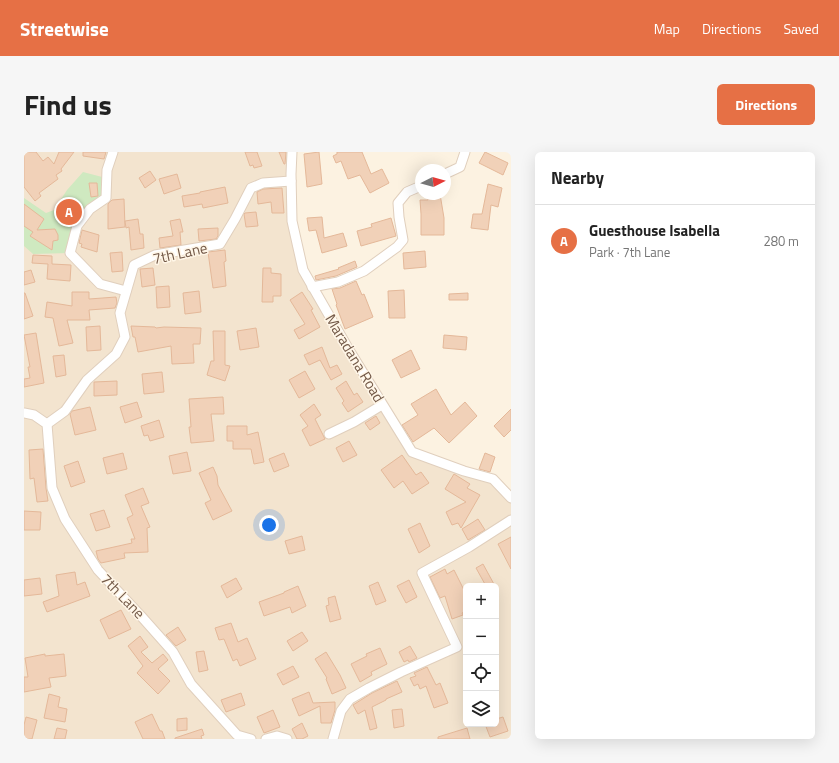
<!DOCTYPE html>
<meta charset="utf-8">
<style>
:root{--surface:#fff;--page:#f6f6f6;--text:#222;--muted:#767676;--line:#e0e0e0;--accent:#e67045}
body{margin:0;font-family:"Titillium Web",sans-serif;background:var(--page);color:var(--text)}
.controls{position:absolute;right:12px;bottom:12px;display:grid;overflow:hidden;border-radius:6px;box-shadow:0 4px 16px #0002}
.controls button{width:36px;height:36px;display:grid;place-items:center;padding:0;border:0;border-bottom:1px solid var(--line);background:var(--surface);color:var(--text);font:20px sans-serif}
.compass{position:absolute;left:391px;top:12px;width:36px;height:36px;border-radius:50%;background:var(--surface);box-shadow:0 4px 16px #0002;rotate:84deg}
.you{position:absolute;left:245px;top:373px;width:14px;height:14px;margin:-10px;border:3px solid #fff;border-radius:50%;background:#1a73e8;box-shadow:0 0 0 6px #1a73e833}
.badge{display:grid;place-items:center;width:26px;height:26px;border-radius:50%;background:var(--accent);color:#fff;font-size:13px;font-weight:700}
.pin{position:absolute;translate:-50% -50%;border:2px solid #fff;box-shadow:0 1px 4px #0006}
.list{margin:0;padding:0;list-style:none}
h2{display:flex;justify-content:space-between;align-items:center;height:52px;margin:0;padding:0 16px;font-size:17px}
h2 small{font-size:13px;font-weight:400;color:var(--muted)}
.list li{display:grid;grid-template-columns:26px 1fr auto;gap:12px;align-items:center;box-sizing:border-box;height:72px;padding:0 16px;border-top:1px solid var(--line)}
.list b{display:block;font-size:15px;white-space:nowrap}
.list p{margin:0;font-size:13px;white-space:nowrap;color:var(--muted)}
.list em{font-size:13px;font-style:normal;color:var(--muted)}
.icon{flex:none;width:22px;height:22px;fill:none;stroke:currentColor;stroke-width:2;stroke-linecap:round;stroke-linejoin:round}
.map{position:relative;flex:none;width:487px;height:587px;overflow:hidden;border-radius:6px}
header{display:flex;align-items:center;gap:24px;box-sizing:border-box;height:56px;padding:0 20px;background:var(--accent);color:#fff}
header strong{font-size:19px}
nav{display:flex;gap:22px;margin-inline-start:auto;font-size:14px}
.intro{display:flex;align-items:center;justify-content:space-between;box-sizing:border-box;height:96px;padding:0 24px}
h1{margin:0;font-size:28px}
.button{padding:10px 18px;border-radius:6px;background:var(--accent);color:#fff;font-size:14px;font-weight:700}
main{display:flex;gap:24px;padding:0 24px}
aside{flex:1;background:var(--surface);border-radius:6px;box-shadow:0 4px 16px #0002}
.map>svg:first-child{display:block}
.residential{fill:#f3e4cf;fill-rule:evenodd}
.green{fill:#cfe9c0}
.building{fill:#f1d1b8;stroke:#e4b899}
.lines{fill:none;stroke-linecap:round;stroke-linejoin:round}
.minor-casing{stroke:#e0cfbd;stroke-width:11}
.minor{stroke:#fff;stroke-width:9}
.labels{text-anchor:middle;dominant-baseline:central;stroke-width:3;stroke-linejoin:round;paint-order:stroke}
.street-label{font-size:15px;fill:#735948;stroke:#fff6e7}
</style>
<header>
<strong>Streetwise</strong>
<nav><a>Map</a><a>Directions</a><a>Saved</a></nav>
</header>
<div class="intro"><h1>Find us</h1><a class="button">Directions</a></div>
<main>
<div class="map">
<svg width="487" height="587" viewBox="0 0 487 587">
<rect width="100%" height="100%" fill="#fcf2e1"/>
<path class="residential" d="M0,0H265L276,120L384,300L464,326L487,350V587H0ZM442,434H472V572H442Z"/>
<path class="green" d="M59,20L82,26V46L53,74L46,101L9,102L0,94V46L22,61L30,58L43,38Z"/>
<g class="building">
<path d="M0,0H12L19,9L24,5L30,12L35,0H50L37,17L38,19L32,23L34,27L15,41L17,44L11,49L0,35Z"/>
<path d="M59,0H82L80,7L59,4Z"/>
<path d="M221,0H233L238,14L230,16L229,13L226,14Z"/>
<path d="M255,0H262L261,12H260Z"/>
<path d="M295,0L298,32L283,35L280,2Z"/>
<path d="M313,0H338L347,22L358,17L365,31L346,41L336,23L324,27L317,9L312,11L309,4L313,2Z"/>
<path d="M461,0L484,11L479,23L455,11Z"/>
<path d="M126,19L132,28L121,36L115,26Z"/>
<path d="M153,22L157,36L140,42L135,27Z"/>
<path d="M65,31H73L74,44L67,45Z"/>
<path d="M464,32L478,36L474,55L467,53L464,78L447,76L449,62H458Z"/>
<path d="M201,35L204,51L179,56L178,52L160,55L158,44L176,41V40Z"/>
<path d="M258,36L260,61H248L247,50L234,52L233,40L239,37Z"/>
<path d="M403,42H416L420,66V83H397V62L396,48H404Z"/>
<path d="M100,47L101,75L84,77V52L88,48Z"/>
<path d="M0,52L20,67L13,78L31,77L34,83V88L29,89L28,98L6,84L9,80L0,74Z"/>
<path d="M232,60L234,74L222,75L220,62L221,61Z"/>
<path d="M298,65L300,86L319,81L323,94L298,101L292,78L285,79L283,66Z"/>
<path d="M367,66L372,84L337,94L333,79L348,75L347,72Z"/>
<path d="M114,67L116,82H119L120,96L107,98L105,75L102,76L101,69Z"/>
<path d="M156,67L159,80H156L157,93L136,96L135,86L149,84L146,69Z"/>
<path d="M194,76V84L192,87L175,89L174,77Z"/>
<path d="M58,78L75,83L73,100L57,95L58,92L55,91Z"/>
<path d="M201,98L202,109L200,110L202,134L189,136L184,100Z"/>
<path d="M401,99L402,115L380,117L379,101Z"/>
<path d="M98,100L99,119L88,120L86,101Z"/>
<path d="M9,103L28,104V112L47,113L46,129L23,127L24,112L8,111Z"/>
<path d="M331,109L333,115L312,124L292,128L291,124L315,117L314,116Z"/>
<path d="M129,116L131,133L118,135L116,117Z"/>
<path d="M239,116H247V121L257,122V144H249V150H238Z"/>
<path d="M7,118L11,130L0,133V120Z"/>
<path d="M332,129L338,143L340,142L349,165L321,177L312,153L313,152L308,137L316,136Z"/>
<path d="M145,134L146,155L133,156L132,135Z"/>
<path d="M380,138L381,166H365L364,139Z"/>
<path d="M175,139L177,160L161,162L159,141Z"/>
<path d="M48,140H65V147L92,145L93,151L91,156L65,158L66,168H43L49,191L35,194L29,166L21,165L23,150L48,154Z"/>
<path d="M278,140L289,157L287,158L296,175L275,187L270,178L281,172L266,148Z"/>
<path d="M0,141H1L9,164L0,167Z"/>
<path d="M444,141V148H425V142Z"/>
<path d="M76,174L77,198L63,199L62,175Z"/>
<path d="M107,174L131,175L132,176L140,175L177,176L176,192H169L170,211L148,212L147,194L114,200L111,185H109Z"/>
<path d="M232,176L235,195L216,198L213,179Z"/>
<path d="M189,179H201V213L206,214L201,229L183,223L187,209H190Z"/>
<path d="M12,181L20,231L0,235V227L6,226L4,215H6L0,183Z"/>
<path d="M420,183L443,185L442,198L419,196Z"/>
<path d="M298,195L306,216L313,213L318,222L307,228L296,208L285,213L280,203Z"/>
<path d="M387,198L396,217L377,226L368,208Z"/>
<path d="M40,203L42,223L32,225L29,204Z"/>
<path d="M281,219L291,237L275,246L265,228Z"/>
<path d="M138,220L140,240L120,242L118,222Z"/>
<path d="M93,229V243L70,244V230Z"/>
<path d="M322,229L330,243L333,241L339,250L324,260L318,251L320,249L312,236Z"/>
<path d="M412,237L427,263L441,250L453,264L425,291L410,276L389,290L378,273L394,263L387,252Z"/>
<path d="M199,245L200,262H187L190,289L167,291L165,275H167L165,247Z"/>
<path d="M113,250L118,265L101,271L96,255Z"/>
<path d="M290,252L297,263L291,267L301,287L286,294L278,278L284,274L276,263Z"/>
<path d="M66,255L72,278L51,283L46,262L48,259Z"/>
<path d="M487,257V278L480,285L470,274Z"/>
<path d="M352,264L356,271L346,278L341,271Z"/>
<path d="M135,268L140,285L126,289L124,283L120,284L117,274Z"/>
<path d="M203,274H223V283L234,280L240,310L230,312L227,297H209V289H203Z"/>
<path d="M325,289L333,303L319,310L312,296Z"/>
<path d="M19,297L22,336L24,349L13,350L10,326L6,327L5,298Z"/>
<path d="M163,300L167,319L149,322L145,304Z"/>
<path d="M99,301L103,317L83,322L79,306Z"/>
<path d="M260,301L265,314L250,320L245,307Z"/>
<path d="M461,301L471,305L466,320L455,317Z"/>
<path d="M378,303L392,323L397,320L405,331L388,342L379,329L370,336L357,318Z"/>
<path d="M54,309L61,330L47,335L40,314Z"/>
<path d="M189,315L193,324L194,333L208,359L189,368L181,351L187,348L175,321Z"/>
<path d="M430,322L446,332L443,336L456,343L437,376L434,371L428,373L422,360L442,350L421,337Z"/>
<path d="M119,336L125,351L117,354L126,375L123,376L124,400L100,401L101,406L77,411L74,407L72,399L108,391L107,387H111L103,366L109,363L101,343Z"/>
<path d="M80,358L86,375L72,379L66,362Z"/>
<path d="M0,359L17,360L16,378H0Z"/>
<path d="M454,367L461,378L444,388L438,377Z"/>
<path d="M396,371L406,394L395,401L384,377Z"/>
<path d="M278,384L281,398L265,402L261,389Z"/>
<path d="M487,385V417L474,392Z"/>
<path d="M459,412L471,434H462L452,416Z"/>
<path d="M421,417L423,422L430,418L442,442V459L438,461L439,463L428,467L421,444L416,446L406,425Z"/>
<path d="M51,420L53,433L61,430L66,444L23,460L19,450L35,444L32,423Z"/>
<path d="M16,426L18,442L0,444V428Z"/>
<path d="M212,426L218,437L203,446L197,434Z"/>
<path d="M385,428L393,445L382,451L373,434Z"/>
<path d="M354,430L362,449L352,453L345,434Z"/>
<path d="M274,434L282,454L268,461L266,455L240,464L235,450L260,441V440Z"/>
<path d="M311,444L317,467L306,470L302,454L305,453L304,446Z"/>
<path d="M97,458L107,477L85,487L76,468Z"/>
<path d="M207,471L214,490L223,486L232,507L216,514L213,507L209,509L200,487L195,488L191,476Z"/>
<path d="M154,475L162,488L152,494L142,483Z"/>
<path d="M278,480L284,489L269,499L263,489Z"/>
<path d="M116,484L124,495L117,500L128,511L139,502L144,508L134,517L146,529L134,542L113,521L119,514L104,494Z"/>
<path d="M386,494L393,506L385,510L384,508L380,510L375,500Z"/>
<path d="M356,496L363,512L347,520L348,523L336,530L327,512L343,504L342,502Z"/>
<path d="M180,499L184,518L175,520L172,500Z"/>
<path d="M302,500L316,523L322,536L308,542L302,527L303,526L291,507Z"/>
<path d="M21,502V504L40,502L42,524L25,526L27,535L0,540V525H4L1,506Z"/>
<path d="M269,514L275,525L259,533L253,522Z"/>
<path d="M403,515L412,533L416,531L424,551L410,556L402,534L396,537L394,532L390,534L386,526L392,524L390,521Z"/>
<path d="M373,529L378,540L362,547V548L348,555L353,576L346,578L341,558L334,562L329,553L348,541Z"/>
<path d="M285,540L289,551L311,550V558L307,571H297L296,554L275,564L268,547Z"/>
<path d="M217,541L221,553L202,560L197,548Z"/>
<path d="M25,542L36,545L34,555L43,557L41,570L20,566Z"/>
<path d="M378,557L380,574L370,576L368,558Z"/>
<path d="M249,558L256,575L240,581L233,565Z"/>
<path d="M128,562L136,579H138L141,587H119L111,570Z"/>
<path d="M2,565L13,568L8,587H0V573Z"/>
<path d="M479,565L484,579L466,585L461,572H472V567Z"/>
<path d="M163,566V578L153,579V567Z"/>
<path d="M278,571L284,584L278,587H273L268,577Z"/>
<path d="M33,576L43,578L41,587H30Z"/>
<path d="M443,576L446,587H414V585Z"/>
<path d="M178,577L180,583L177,584L178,587H151V586Z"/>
</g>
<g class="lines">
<defs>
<g id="minor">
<path d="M89,0L83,18L82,46L66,57L53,74L46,101L76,132L102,139"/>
<path d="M268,0L267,22L268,69L279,118L325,198L388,300L440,319L469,327L487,346"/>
<path d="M421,22L436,15L441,0"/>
<path d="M288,135L314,130L340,119L373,95L379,88L375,65L374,51L383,40L397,34"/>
<path d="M0,261L10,263L23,272L28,336L41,367L74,418L117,464L149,500L167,532L213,583L227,587"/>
<path d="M23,272L41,259L63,228L92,202L101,185L96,161L110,113L131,103L196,92L211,67L227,36L239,31L267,29"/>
<path d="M305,282L330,270L358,253"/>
<path d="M242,587L253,584L263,587"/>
<path d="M309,587L317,559L326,547L345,536L377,520L433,495L398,421L445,395L487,368"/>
</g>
</defs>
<use href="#minor" class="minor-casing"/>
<use href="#minor" class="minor"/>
</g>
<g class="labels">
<g class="street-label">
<text transform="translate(156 101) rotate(-12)">7th Lane</text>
<text transform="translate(331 206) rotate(59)">Maradana Road</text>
<text transform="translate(99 444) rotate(46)">7th Lane</text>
</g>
</g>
</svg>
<div class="controls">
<button>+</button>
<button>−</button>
<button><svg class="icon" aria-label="locate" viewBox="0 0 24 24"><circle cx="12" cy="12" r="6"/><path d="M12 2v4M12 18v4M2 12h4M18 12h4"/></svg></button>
<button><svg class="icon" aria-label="layers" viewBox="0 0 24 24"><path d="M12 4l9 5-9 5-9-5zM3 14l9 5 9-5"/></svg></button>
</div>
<svg class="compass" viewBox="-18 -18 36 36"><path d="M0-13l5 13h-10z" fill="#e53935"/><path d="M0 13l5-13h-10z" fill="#767676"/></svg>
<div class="you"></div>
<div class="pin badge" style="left:45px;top:60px">A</div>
</div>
<aside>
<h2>Nearby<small></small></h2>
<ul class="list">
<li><span class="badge">A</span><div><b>Guesthouse Isabella</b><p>Park · 7th Lane</p></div><em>280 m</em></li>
</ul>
</aside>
</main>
